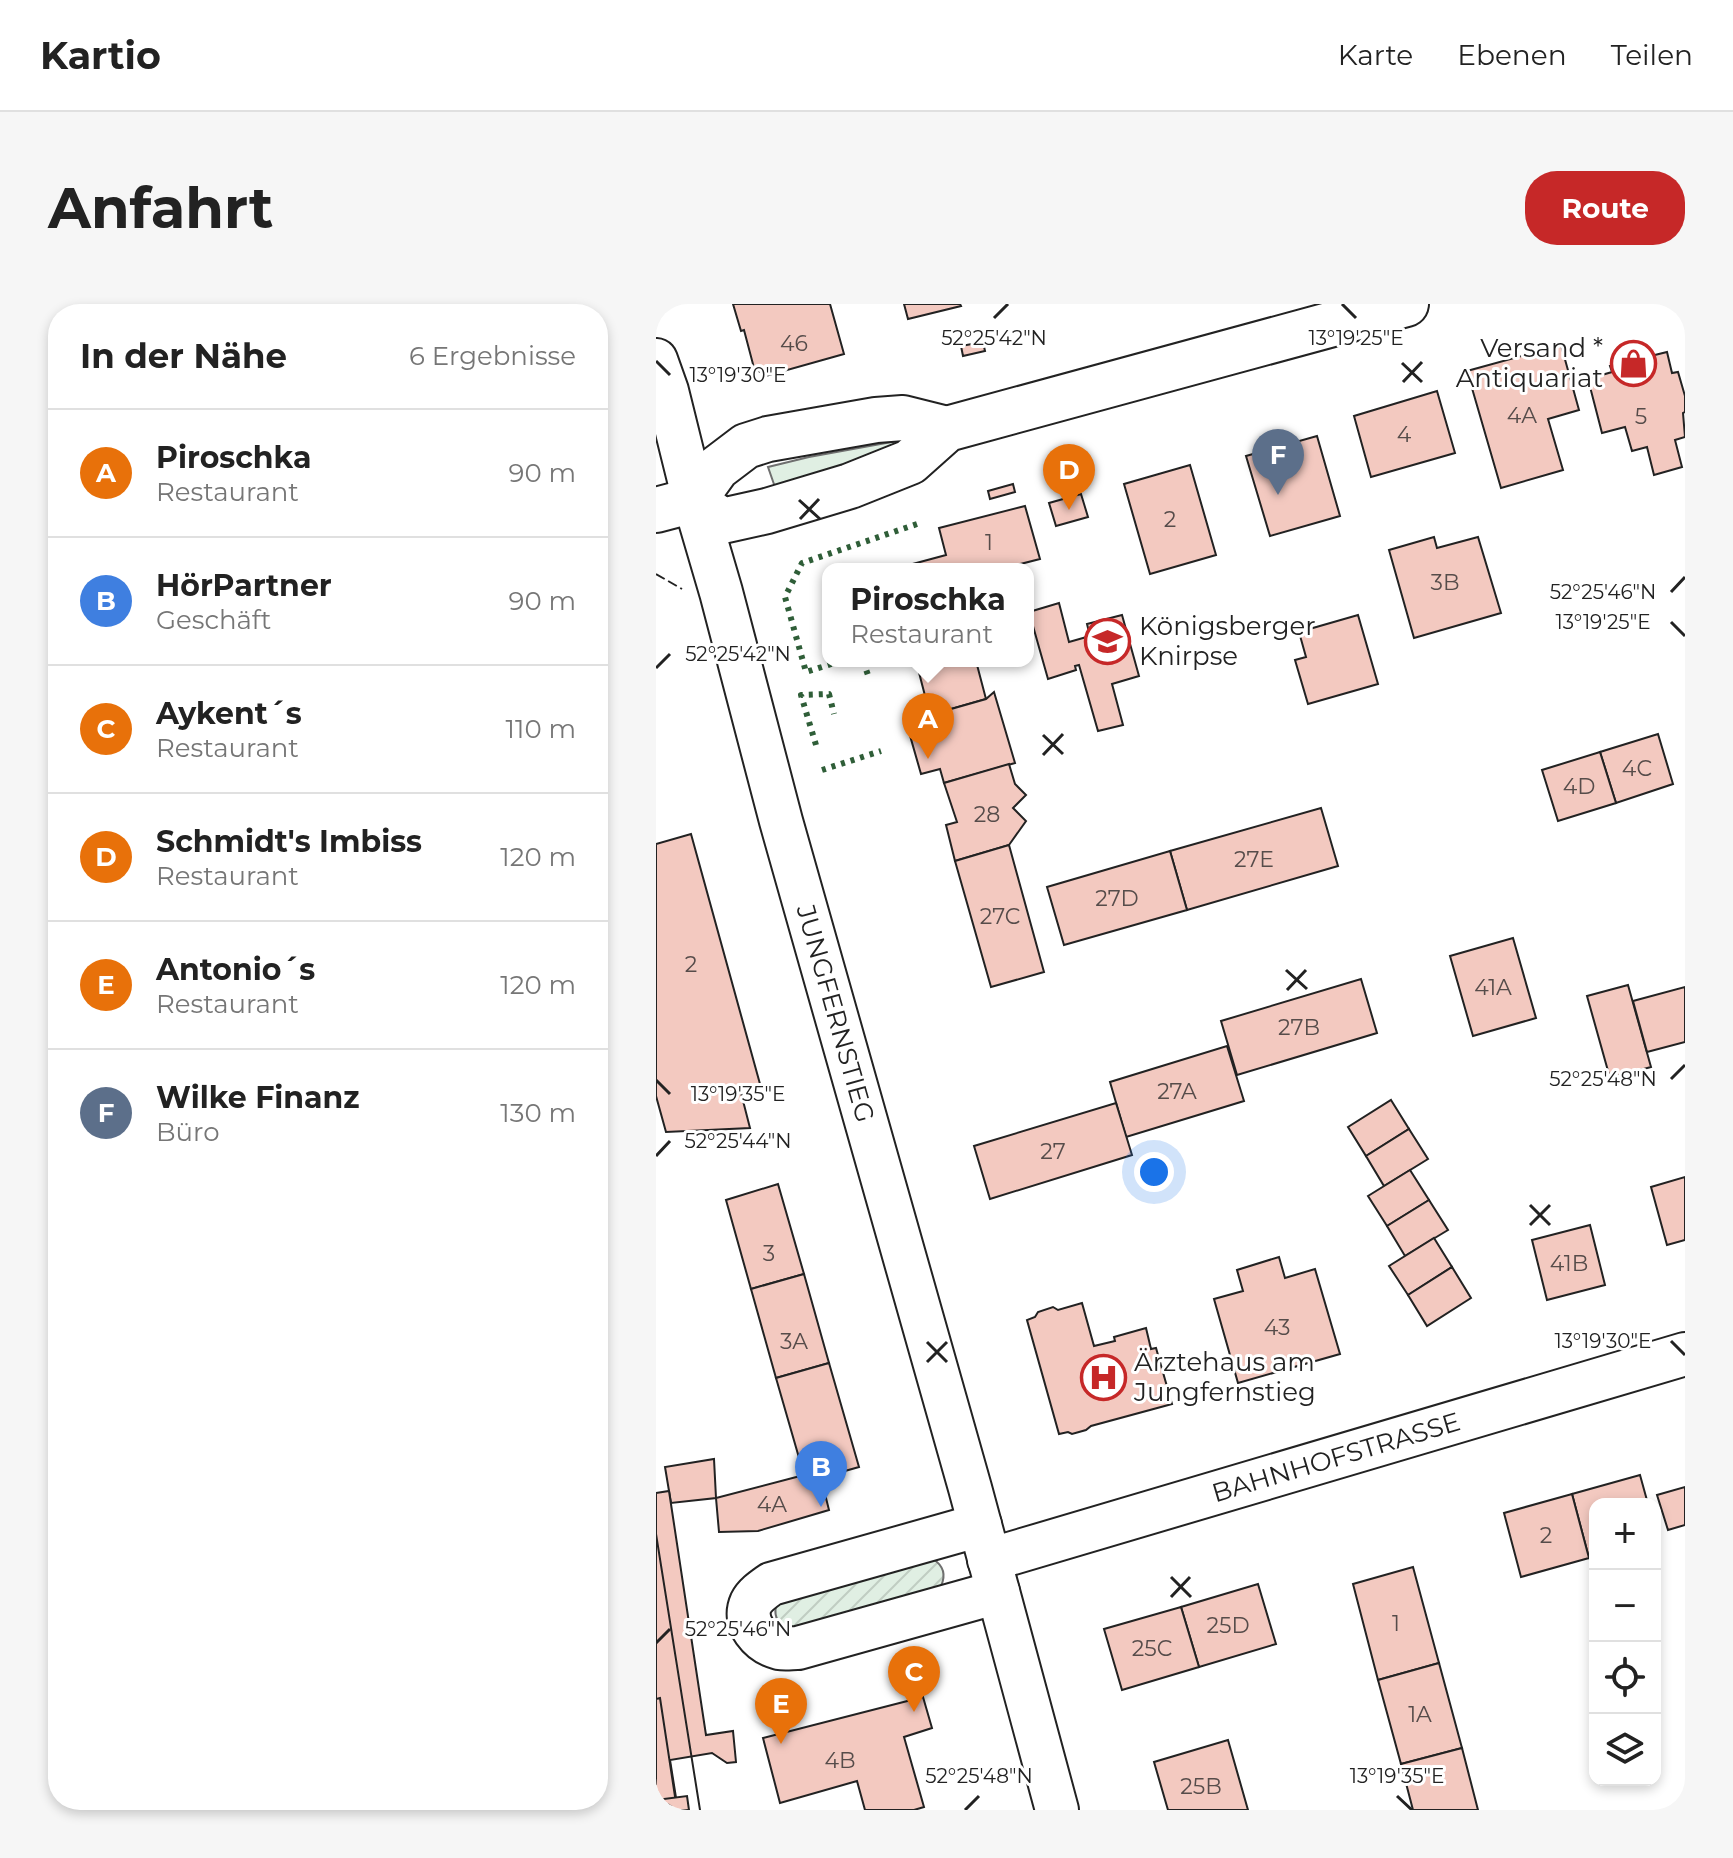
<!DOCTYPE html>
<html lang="de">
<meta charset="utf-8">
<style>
:root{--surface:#fff;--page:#f6f6f6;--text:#222;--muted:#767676;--line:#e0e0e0;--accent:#c62828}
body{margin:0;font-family:Montserrat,sans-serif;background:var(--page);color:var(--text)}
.controls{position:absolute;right:24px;bottom:24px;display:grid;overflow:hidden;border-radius:16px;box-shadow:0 4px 12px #0003}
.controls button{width:72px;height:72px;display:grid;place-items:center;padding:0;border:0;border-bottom:2px solid var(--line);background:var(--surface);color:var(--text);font:40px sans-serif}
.you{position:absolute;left:498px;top:868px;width:28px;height:28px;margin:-20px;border:6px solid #fff;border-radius:50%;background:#1a73e8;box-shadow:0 0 0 12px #1a73e833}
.badge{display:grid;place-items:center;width:52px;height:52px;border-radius:50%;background:var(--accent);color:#fff;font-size:26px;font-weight:700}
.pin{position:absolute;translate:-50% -66px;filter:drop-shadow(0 2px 4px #0008)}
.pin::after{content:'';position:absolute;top:42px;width:28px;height:24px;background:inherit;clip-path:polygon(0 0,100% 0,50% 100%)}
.popup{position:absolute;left:166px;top:259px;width:212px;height:104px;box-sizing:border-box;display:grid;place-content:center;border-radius:16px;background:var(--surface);filter:drop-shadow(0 2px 6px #0005);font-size:26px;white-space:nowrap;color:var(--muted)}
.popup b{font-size:30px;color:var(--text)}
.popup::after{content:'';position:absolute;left:50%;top:100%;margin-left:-16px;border:16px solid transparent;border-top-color:var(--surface)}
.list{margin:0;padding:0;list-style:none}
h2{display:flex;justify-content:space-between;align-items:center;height:104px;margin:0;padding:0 32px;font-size:34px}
h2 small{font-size:26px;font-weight:400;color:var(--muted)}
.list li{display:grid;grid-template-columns:52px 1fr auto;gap:24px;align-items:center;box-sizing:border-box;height:128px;padding:0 32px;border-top:2px solid var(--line)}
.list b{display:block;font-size:30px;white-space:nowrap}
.list p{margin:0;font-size:26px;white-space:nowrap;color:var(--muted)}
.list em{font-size:26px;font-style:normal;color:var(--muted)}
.icon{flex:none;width:44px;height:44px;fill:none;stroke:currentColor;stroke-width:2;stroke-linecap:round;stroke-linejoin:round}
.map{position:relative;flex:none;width:1029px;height:1506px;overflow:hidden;border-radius:32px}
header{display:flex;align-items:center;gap:48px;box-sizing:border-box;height:112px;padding:0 40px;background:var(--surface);border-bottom:2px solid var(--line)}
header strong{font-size:38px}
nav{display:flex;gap:44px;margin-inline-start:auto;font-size:28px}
.intro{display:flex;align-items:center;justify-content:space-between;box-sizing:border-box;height:192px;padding:0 48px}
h1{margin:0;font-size:56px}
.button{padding:20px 36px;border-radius:32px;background:var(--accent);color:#fff;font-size:28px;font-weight:700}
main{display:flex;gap:48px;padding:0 48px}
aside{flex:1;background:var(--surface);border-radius:32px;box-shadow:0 4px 12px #0003}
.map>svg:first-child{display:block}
.grass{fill:#e0efe3;stroke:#6f6f6f;stroke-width:2}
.garden{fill:url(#garden-furrows);stroke:#6f6f6f;stroke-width:2}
.building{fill:#f3c9c0;stroke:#222;stroke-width:2}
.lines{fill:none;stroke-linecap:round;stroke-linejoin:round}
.minor-casing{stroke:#222;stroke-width:46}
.major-casing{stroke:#222;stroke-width:48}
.minor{stroke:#fff;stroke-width:42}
.major{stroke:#fff;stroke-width:44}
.tram{stroke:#222;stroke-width:2}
.hedge{stroke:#2f5e38;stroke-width:6;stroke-dasharray:4 6;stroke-linecap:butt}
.fence{stroke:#222;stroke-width:2;stroke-dasharray:10 4;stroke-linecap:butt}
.ticks{fill:none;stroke:#222;stroke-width:3}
.labels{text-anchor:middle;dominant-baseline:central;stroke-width:6;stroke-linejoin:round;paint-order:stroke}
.number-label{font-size:22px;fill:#564c4a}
.poi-label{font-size:26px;fill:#222;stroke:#fff;text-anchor:start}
.street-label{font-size:26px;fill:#222;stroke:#fff}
.ticks-label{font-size:20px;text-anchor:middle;fill:#222;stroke:#fff;stroke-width:6;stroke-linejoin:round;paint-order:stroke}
</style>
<header>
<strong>Kartio</strong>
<nav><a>Karte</a><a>Ebenen</a><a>Teilen</a></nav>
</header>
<div class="intro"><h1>Anfahrt</h1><a class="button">Route</a></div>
<main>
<aside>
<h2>In der Nähe<small>6 Ergebnisse</small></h2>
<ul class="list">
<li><span class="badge" style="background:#e8710a">A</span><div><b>Piroschka</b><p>Restaurant</p></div><em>90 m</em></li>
<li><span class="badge" style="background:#3f7fe0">B</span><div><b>HörPartner</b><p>Geschäft</p></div><em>90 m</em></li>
<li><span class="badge" style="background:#e8710a">C</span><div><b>Aykent´s</b><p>Restaurant</p></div><em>110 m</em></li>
<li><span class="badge" style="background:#e8710a">D</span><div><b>Schmidt's Imbiss</b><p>Restaurant</p></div><em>120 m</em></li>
<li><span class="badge" style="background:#e8710a">E</span><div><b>Antonio´s</b><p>Restaurant</p></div><em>120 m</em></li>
<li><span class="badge" style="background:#5c6f8a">F</span><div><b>Wilke Finanz</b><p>Büro</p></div><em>130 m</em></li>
</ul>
</aside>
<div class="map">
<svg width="1029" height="1506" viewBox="0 0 1029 1506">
<defs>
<pattern id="garden-furrows" width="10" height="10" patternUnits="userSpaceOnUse" patternTransform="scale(2)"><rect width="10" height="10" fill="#e0efe3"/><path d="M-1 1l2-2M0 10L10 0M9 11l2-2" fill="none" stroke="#c0cdc2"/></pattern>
</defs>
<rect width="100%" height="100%" fill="#fff"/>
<path class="grass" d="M252,135L254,141L120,186L112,163L153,153Z"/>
<path class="garden" d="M277,1255C288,1262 290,1271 285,1282L145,1327L130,1325C120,1318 117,1310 121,1299Z"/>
<g class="building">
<path d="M77,0H174L188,50L110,72L98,64L88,26L85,27Z"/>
<path d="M248,0H304L305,2L252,15Z"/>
<path d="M327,38L329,47L307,52L305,42Z"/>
<path d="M905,41L923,106L892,115L907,166L845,184L811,67Z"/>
<path d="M1011,48L1016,69L1022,68L1029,92V108L1027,109L1029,133L1019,136L1026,163L998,171L991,143L976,147L969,123L946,129L932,75L956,68L954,62Z"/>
<path d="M781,87L799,149L715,173L698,112Z"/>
<path d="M661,132L684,212L614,232L590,152Z"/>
<path d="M534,161L560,251L494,270L468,180Z"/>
<path d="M357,180L359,188L334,195L332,187Z"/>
<path d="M425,190L432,213L400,222L393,199Z"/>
<path d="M369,202L384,255L345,265H238L290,251L283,224Z"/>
<path d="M778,233L781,244L822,233L845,309L758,334L733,246Z"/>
<path d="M403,299L413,338L434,332L431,320L466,311L483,372L456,380L467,421L442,427L423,361L419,362L420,366L392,375L373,308Z"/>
<path d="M702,311L722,380L652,400L639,356L650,353L643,328Z"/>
<path d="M260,357H320L330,395L274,411Z"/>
<path d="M338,388L359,459L288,479L284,465L265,470L249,414L274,411L330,395Z"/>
<path d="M1002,430L1017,480L960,499L944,448Z"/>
<path d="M944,448L960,499L902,517L886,466Z"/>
<path d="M353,460L359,480L370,491L357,504L370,517L353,541L299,557L290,521L301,518L288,479Z"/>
<path d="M665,504L682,562L531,606L514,547Z"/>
<path d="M35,530L104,780L84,785L94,824L10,828L0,792V540Z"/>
<path d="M353,541L388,668L335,683L299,557Z"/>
<path d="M514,547L531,606L408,641L391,583Z"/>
<path d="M857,634L880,714L817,732L794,652Z"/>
<path d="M705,675L721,729L581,771L565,717Z"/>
<path d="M972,681L995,763L954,774L931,692Z"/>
<path d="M1029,683V738L991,748L977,697Z"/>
<path d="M571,742L588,797L470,833L454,778Z"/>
<path d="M735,796L753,825L710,852L692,823Z"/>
<path d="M460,799L476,851L334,895L318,842Z"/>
<path d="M753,825L772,855L728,882L710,852Z"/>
<path d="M754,866L773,896L731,922L712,892Z"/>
<path d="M1029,873V936L1011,941L995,883Z"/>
<path d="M122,880L148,970L95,985L70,896Z"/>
<path d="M773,896L792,926L749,952L731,922Z"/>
<path d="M934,921L949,981L891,996L876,936Z"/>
<path d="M778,934L796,963L752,991L733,962Z"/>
<path d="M623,953L629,974L659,965L684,1050L582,1079L558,995L587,987L581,966Z"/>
<path d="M796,963L815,994L771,1022L752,991Z"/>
<path d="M148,970L173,1059L120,1074L95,985Z"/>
<path d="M426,999L438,1042L459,1037L458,1033L490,1024L495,1045L500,1044L516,1100L435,1122L430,1126L416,1130L412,1128L403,1130L371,1016L379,1013L382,1008L397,1003L402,1006Z"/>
<path d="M173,1059L203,1163L150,1178L120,1074Z"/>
<path d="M58,1155L60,1194L15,1199L9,1163Z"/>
<path d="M148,1171L150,1178L165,1174L173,1206L102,1227L63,1228L60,1194Z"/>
<path d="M984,1171L992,1200H939V1252L933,1254L916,1190Z"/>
<path d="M1029,1183V1221L1012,1226L1001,1191Z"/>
<path d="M13,1187L50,1431L77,1427L80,1458L71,1459L56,1449L14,1456L21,1500L0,1503V1189Z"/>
<path d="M916,1190L933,1254L865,1273L848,1209Z"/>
<path d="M757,1263L783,1359L722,1376L697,1280Z"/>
<path d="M602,1280L620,1340L543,1363L525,1303Z"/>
<path d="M525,1303L543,1363L466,1386L448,1325Z"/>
<path d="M783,1359L806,1444L745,1460L722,1376Z"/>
<path d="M267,1393L276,1424L248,1433L268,1503L258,1506H209L201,1477L124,1499L107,1434Z"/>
<path d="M4,1394L20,1499L0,1502V1395Z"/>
<path d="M572,1436L592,1506H512L498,1458Z"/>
<path d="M806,1444L822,1506H757L745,1460Z"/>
<path d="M31,1492L33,1506H0V1496Z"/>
</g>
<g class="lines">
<defs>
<g id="minor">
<path id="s1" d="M0,56L11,87L38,196L65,288L125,517L314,1184L401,1506"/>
<path d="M324,1221L115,1280C108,1285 99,1291 95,1299C86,1319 104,1339 123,1344C129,1345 136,1344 142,1344L342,1288"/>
<path id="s2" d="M333,1256L1029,1050"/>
</g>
<g id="major">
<path d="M38,196L66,217L111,207L194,182L254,158L291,125L750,0"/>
<path d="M0,206L38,196L61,164L90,142L112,135L220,116L247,114L291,125"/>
</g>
</defs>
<use href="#minor" class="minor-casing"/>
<use href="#major" class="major-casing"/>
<use href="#minor" class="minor"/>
<use href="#major" class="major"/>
<path class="tram" d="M0,1230L44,1506"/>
<g class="hedge">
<path d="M185,357L150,368L129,293L146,259L264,219"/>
<path d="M207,357L212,371"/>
<path d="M160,441L145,391L173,390L178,410"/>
<path d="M166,466L225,447"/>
</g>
<path class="fence" d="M0,270L26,285"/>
</g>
<path class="ticks" d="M686,0L700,14M338,14L352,0M0,57L14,71M746,59L766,78M747,78L766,58M143,196L164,215M144,215L163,195M1015,288L1029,273M1015,318L1029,332M0,364L14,350M387,431L407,450M387,451L407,430M630,666L651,685M631,686L650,666M1015,775L1029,761M0,776L14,790M0,852L14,837M874,901L894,921M874,921L894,901M1015,1037L1029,1051M271,1038L291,1058M271,1058L291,1038M515,1273L535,1293M515,1293L534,1273M0,1339L14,1325M741,1492L756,1506M309,1506L323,1492"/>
<defs>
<symbol id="shop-ring" viewBox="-11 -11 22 22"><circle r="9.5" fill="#fff" stroke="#c62828" stroke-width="1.5"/><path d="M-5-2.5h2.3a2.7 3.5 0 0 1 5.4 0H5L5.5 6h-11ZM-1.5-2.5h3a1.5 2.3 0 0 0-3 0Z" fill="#c62828"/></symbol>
<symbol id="school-ring" viewBox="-11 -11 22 22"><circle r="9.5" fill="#fff" stroke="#c62828" stroke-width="1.5"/><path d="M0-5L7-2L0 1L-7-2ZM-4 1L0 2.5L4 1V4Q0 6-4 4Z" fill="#c62828"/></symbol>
<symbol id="hospital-ring" viewBox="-11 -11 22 22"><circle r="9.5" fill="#fff" stroke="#c62828" stroke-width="1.5"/><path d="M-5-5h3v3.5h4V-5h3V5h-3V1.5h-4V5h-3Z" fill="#c62828"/></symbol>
</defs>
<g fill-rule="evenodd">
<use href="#shop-ring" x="952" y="34" width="51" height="51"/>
<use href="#school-ring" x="426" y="312" width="51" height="51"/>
<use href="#hospital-ring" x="422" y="1048" width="51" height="51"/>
</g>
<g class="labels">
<g class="number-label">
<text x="138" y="39">46</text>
<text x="866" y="111">4A</text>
<text x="985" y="112">5</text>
<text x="748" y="130">4</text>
<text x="514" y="215">2</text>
<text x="333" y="238">1</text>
<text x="789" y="278">3B</text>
<text x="981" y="464">4C</text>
<text x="923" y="482">4D</text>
<text x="331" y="510">28</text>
<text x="598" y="555">27E</text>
<text x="461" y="594">27D</text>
<text x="344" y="612">27C</text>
<text x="35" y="660">2</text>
<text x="837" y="683">41A</text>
<text x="643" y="723">27B</text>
<text x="521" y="787">27A</text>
<text x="397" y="847">27</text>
<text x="113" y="949">3</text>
<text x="913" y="959">41B</text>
<text x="621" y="1023">43</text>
<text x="138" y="1037">3A</text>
<text x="116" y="1200">4A</text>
<text x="890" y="1231">2</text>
<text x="740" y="1319">1</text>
<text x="572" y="1321">25D</text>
<text x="496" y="1344">25C</text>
<text x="764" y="1410">1A</text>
<text x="184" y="1456">4B</text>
<text x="545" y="1482">25B</text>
</g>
<g class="poi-label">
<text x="947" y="44" text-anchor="end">Versand *<tspan x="947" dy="30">Antiquariat</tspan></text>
<text x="483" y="322">Königsberger<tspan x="483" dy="30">Knirpse</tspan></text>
<text x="478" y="1058">Ärztehaus am<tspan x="478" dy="30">Jungfernstieg</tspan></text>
</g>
<g class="street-label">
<text stroke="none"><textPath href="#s1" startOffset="678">JUNGFERNSTIEG</textPath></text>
<text stroke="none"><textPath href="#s2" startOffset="362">BAHNHOFSTRASSE</textPath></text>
</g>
</g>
<g class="ticks-label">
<text x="700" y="41">13°19'25"E</text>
<text x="338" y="41">52°25'42"N</text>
<text x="82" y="78">13°19'30"E</text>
<text x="947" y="295">52°25'46"N</text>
<text x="947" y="325">13°19'25"E</text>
<text x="82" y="357">52°25'42"N</text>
<text x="947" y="782">52°25'48"N</text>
<text x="82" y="797">13°19'35"E</text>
<text x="82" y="844">52°25'44"N</text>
<text x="947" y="1044">13°19'30"E</text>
<text x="82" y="1332">52°25'46"N</text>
<text x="323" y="1479">52°25'48"N</text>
<text x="741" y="1479">13°19'35"E</text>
</g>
</svg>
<div class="controls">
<button>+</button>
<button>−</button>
<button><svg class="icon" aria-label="locate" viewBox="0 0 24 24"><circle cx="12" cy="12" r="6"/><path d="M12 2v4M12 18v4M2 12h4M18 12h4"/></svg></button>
<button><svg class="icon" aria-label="layers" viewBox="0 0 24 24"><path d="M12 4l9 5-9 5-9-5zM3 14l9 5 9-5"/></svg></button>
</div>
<div class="you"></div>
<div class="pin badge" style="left:272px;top:455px;background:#e8710a">A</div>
<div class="popup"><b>Piroschka</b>Restaurant</div>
<div class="pin badge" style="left:165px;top:1203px;background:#3f7fe0">B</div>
<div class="pin badge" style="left:258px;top:1408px;background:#e8710a">C</div>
<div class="pin badge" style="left:413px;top:206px;background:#e8710a">D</div>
<div class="pin badge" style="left:125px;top:1440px;background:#e8710a">E</div>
<div class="pin badge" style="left:622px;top:191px;background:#5c6f8a">F</div>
</div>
</main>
